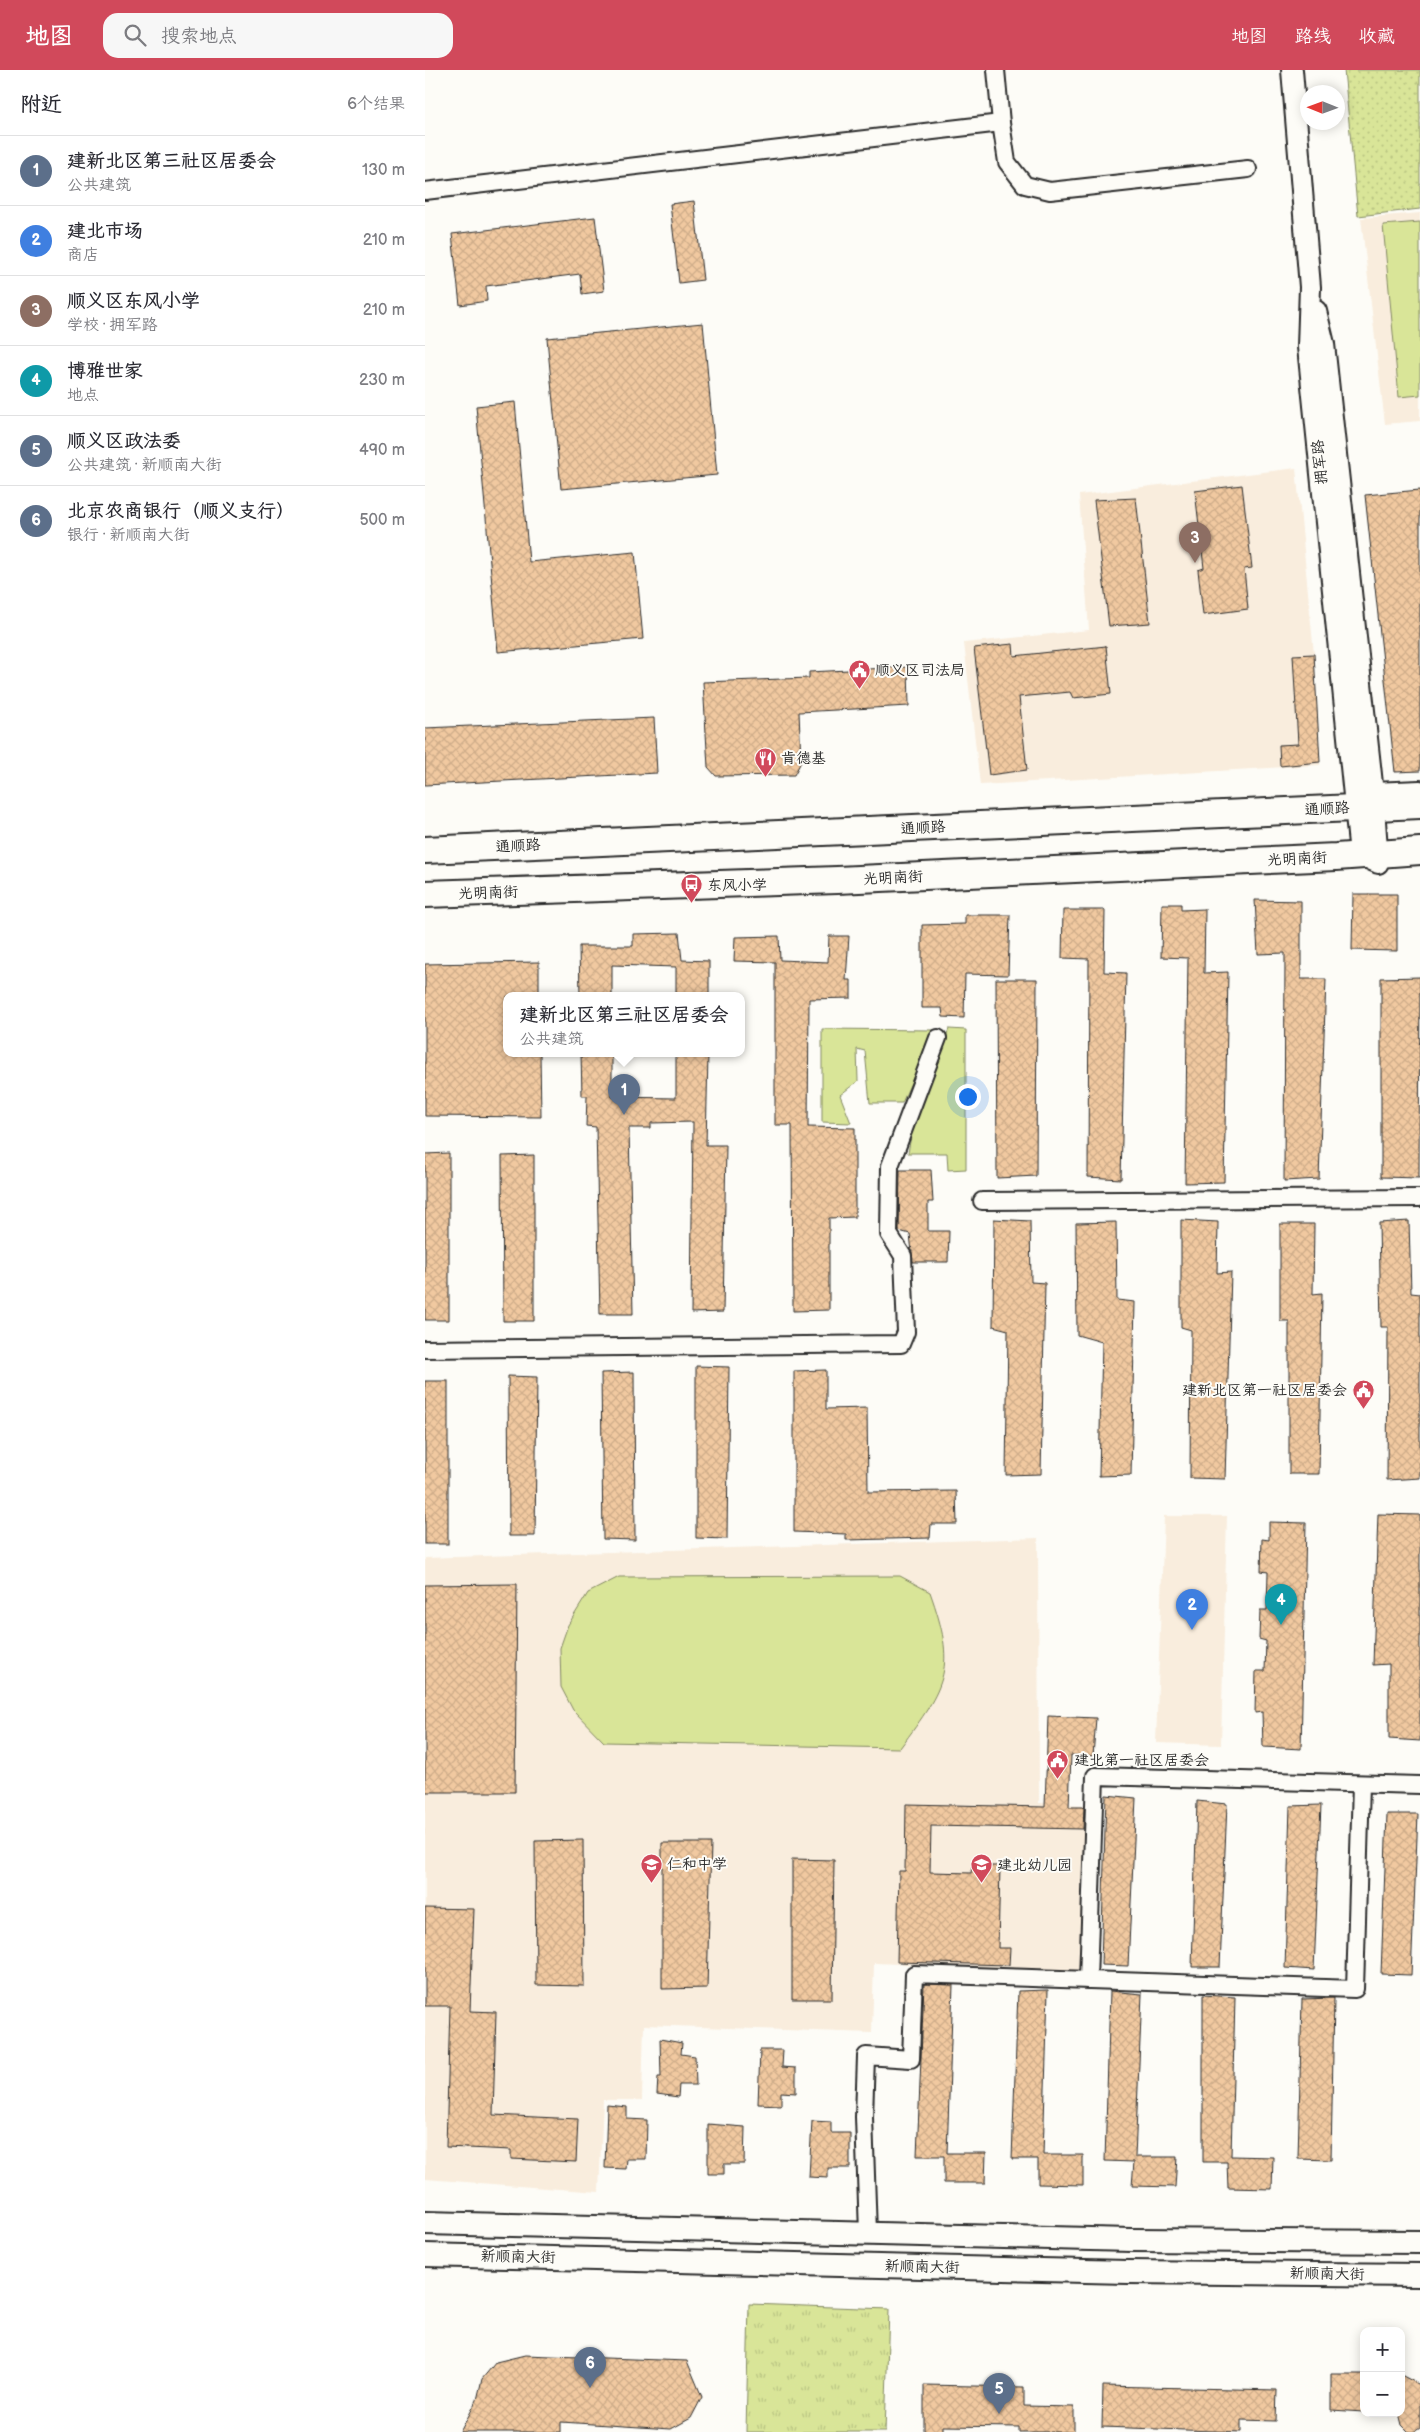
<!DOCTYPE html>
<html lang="zh">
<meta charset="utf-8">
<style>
:root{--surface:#fff;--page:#f7f7f7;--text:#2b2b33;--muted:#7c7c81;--line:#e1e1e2;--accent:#d1495b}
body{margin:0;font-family:"Balsamiq Sans","LXGW WenKai TC",sans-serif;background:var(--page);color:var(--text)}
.controls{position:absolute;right:15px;bottom:15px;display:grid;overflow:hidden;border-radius:10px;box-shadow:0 2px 12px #0003}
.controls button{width:45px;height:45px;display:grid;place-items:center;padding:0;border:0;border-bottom:1px solid var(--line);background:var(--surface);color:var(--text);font:25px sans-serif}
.compass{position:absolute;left:875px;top:15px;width:45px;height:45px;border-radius:50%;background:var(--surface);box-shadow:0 2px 12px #0003;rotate:271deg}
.you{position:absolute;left:542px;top:1026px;width:18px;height:18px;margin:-12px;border:4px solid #fff;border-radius:50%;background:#1a73e8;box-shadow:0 0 0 8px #1a73e833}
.badge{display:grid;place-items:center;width:32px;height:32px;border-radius:50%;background:var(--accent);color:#fff;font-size:16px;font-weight:700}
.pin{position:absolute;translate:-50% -41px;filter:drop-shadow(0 1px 2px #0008)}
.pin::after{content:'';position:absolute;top:26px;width:18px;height:15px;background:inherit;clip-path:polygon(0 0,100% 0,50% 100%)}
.popup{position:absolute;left:78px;top:922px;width:242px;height:65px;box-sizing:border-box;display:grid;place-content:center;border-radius:10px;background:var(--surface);filter:drop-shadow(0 1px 4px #0005);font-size:16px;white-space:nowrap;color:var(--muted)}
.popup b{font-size:19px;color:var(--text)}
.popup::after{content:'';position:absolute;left:50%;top:100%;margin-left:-10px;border:10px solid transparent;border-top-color:var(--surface)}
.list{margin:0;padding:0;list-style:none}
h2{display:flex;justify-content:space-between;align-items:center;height:65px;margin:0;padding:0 20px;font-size:21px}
h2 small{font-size:16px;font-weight:400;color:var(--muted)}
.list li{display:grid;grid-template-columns:32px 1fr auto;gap:15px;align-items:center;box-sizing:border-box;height:70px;padding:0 20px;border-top:1px solid var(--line)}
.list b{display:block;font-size:19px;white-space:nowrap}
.list p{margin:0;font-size:16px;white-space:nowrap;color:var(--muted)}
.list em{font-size:16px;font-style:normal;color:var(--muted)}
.icon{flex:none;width:28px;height:28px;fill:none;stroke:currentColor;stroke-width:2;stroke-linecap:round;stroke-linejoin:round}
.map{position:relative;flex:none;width:995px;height:2362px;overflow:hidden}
header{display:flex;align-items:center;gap:30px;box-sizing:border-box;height:70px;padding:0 25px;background:var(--accent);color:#fff}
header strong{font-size:24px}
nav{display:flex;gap:28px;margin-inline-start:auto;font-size:18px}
.search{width:350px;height:45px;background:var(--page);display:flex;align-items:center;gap:12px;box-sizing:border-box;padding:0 18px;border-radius:15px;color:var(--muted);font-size:19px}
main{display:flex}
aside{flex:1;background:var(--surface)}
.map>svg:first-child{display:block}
.built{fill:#f9eddd}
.grass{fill:url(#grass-tufts);stroke:#828862}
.park{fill:url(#park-dots);stroke:#828862}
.garden{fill:#d9e598;stroke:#828862}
.building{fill:url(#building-cross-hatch);stroke:#2b2b2b}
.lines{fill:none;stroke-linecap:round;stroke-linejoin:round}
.minor-casing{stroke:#2b2b2b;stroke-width:20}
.tertiary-casing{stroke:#2b2b2b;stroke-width:24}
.secondary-casing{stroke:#2b2b2b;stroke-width:26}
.primary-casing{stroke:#2b2b2b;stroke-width:30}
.minor{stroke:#fdfcf7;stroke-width:16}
.tertiary{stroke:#fdfcf7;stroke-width:20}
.secondary{stroke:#fdfcf7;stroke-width:22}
.primary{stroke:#fdfcf7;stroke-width:26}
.labels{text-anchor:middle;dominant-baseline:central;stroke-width:4;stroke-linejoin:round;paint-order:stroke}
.street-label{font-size:15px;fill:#2b2b2b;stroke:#fdfcf7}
.poi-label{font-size:15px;fill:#2b2b2b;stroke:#fdfcf7;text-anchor:start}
</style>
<header>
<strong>地图</strong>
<div class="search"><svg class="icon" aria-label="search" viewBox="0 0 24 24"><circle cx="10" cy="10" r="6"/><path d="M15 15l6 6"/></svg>搜索地点</div>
<nav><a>地图</a><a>路线</a><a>收藏</a></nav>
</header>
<main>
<aside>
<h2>附近<small>6个结果</small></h2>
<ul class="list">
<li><span class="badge" style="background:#5c6f8a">1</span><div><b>建新北区第三社区居委会</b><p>公共建筑</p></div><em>130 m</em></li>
<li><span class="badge" style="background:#3f7fe0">2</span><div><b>建北市场</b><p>商店</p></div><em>210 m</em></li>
<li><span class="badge" style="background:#8d6e63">3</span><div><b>顺义区东风小学</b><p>学校 · 拥军路</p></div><em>210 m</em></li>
<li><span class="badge" style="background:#0f9aa8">4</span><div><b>博雅世家</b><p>地点</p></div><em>230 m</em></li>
<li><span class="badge" style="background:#5c6f8a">5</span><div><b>顺义区政法委</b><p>公共建筑 · 新顺南大街</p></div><em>490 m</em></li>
<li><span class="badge" style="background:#5c6f8a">6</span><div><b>北京农商银行（顺义支行）</b><p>银行 · 新顺南大街</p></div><em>500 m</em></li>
</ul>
</aside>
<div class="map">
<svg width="995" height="2362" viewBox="0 0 995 2362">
<defs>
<pattern id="grass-tufts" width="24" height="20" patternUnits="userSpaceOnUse" patternTransform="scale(1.25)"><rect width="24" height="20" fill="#d9e598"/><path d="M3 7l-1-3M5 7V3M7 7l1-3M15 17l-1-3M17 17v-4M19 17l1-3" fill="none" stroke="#bac583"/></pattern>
<pattern id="park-dots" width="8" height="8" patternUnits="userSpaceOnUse" patternTransform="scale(1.25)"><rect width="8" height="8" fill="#d9e598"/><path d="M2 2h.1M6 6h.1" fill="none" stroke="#bac583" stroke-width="1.8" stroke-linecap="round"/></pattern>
<pattern id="building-cross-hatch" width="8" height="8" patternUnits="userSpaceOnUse" patternTransform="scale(1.25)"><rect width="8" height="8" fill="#f1c9a0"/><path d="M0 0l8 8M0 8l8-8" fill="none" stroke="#cfad8a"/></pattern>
</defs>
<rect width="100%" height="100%" fill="#fdfcf7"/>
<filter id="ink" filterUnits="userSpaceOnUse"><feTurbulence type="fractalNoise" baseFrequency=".02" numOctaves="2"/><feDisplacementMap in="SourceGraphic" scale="10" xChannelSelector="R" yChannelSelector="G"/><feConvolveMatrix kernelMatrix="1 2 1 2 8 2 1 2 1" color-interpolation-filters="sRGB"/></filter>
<g filter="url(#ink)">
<g class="built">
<path d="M995,143V351L960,354L936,148Z"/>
<path d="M871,398L889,584L895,695L555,715L539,573L664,560L654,425Z"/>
<path d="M739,1446H802L796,1675L731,1673Z"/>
<path d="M613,1468L614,1733L662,1735L658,1901L449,1893L447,1963L219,1955L217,2030H178L174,2122L0,2109V1488Z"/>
</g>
<path class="grass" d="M324,2234L464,2239L460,2362H321Z"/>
<path class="park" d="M919,0H995V139L933,146Z"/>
<g class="garden">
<path d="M995,152V325L974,327L958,155Z"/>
<path d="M397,959L509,960L477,1033H445L440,981L432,979L433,1011L415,1025L426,1053L397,1052Z"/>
<path d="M524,959L541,960V1099L523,1100L522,1083H483L490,1043Z"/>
<path d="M475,1506L505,1522C532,1598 522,1615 475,1678L179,1672L148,1640L136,1617L135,1578L143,1555L163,1523L194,1507Z"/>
</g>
<g class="building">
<path d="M269,131L278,210L254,213L245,134Z"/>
<path d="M170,147L179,221L157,224L155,204L61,216L62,231L35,235L27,164Z"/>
<path d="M278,253L292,405L136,419L122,268Z"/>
<path d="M90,332L104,492L210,482L218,569L73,582L51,336Z"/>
<path d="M817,415L827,498L819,499L823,539L778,545L773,500L779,498L770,421Z"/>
<path d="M995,420V701L970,702L940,425Z"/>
<path d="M711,428L725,553L684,556L669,430Z"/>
<path d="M588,574L589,586L681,576L686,624L648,628L645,622L594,627L602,700L564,705L549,578Z"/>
<path d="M889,584L895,692L855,696L854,675L873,674L868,585Z"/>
<path d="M483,597L484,636L374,642L376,692L369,705L291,706L283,697L278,612L384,608V602Z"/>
<path d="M229,648L232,703L0,715V658Z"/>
<path d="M928,824H972V881L927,880Z"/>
<path d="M830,830L876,831V909H901L894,1109L859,1111L860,883L833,884Z"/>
<path d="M737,834H756V840L780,839L779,903L803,902L799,1112L760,1113L763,888L736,887Z"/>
<path d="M638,840H680L679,902L701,903L696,1109L663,1107L664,889L637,888Z"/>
<path d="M540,845H585L583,905L540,904L539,948L518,947L517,938H497V855L540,854Z"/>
<path d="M254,863L257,890L284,891V926H251V897L187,895V926H155L154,876H208V864Z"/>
<path d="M354,866L355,890L403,892L404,866H424L421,910H426V928L384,929L383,1057L430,1058V1147L404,1148V1240L368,1241L367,1055H350V892L309,891L310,867Z"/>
<path d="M114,892V926H82V984H115L116,1047L0,1046V894Z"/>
<path d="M995,907L994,1108L956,1107V908Z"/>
<path d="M571,909H612L611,1106L572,1108Z"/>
<path d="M156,984H187V1027L251,1028V984H283L281,1075H301L298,1242L266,1243L268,1052L226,1053V1058H204L208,1244H175L171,1057L161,1056L162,1026H157Z"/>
<path d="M24,1083V1250H0V1084Z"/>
<path d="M109,1085V1251H78L77,1086Z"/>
<path d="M475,1100H506L508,1132H503V1161H524L523,1192H488L485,1164L474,1161Z"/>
<path d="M569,1149L605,1151L606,1212L620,1213L616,1404L581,1405L583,1260L568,1256Z"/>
<path d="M756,1150L793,1152L792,1203L806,1202L800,1409L765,1408L766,1260L756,1257Z"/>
<path d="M984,1151L986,1223L995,1224V1408L962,1410L963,1257H956L954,1153Z"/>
<path d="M691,1152L692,1230L710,1232L706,1405L674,1406L677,1272L652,1265L651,1153Z"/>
<path d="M855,1154H889L888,1224L897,1223L894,1404H864V1251H855Z"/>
<path d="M271,1296L304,1297L302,1469L271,1468Z"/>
<path d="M401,1300V1339L442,1338L443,1422L531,1421L532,1454H506L505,1468L421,1470V1464L369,1462V1301Z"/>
<path d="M209,1302L210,1470L178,1469L176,1303Z"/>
<path d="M83,1306L112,1307L110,1466H84Z"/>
<rect x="0" y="1311" width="23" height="163"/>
<path d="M953,1444L995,1445V1671L964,1669V1594L948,1595Z"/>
<path d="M844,1452L881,1453L876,1679L838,1677L837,1642L830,1643L831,1601H840L841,1571L834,1569L835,1540H842L843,1502L836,1501L837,1469L844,1470Z"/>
<path d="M92,1514L90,1722H0V1515Z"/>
<path d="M623,1646L671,1648L668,1686L646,1685L644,1737H659L658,1759L506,1756L505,1802L546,1803L547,1796H575L573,1878H585L584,1895L472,1892L474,1801H480L481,1734L620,1737Z"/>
<path d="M681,1725L711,1728L703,1896L676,1895Z"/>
<path d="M772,1731L802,1734L795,1897H767Z"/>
<path d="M896,1735L889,1900L860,1898L865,1736Z"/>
<path d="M962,1744H993L986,1905L956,1904Z"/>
<path d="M158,1770L159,1916L111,1915L110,1771Z"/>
<path d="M237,1773H286L282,1918L237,1919Z"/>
<path d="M367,1789L409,1790L407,1929H367Z"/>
<path d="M0,1838L49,1839L45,1941L71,1942L68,2045L153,2049L151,2092L86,2089V2080L21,2077L25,1936H0Z"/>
<path d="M499,1914L528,1915L522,2083H561L560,2113H519V2086H492Z"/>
<path d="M623,1920L618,2085H658V2115L613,2114V2089H587L593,1921Z"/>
<path d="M685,1921L717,1924L710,2087H752L750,2117L707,2116L709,2092L680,2091Z"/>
<path d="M778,1925L810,1927L806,2086L848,2087L847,2119L803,2118L802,2092H778Z"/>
<path d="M909,1928L906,2090L873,2089L877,1929Z"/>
<path d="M235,1969L257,1973L256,1984L270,1986L271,2015H254L253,2027L232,2024L233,2007H236Z"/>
<path d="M335,1980H358L357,1997L371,1998V2023L356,2022V2035L333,2034Z"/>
<path d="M182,2035L202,2037V2049L222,2050L221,2089H202L201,2099L180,2098Z"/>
<path d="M387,2051L406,2052V2063H425V2098H403V2108L384,2107Z"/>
<path d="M283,2054L320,2057L319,2094H299V2104H283Z"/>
<path d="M100,2285L262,2291L277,2327L266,2348L246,2359L136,2352V2362H35L52,2330L57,2309L71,2292Z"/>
<path d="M906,2304H939V2342L906,2340Z"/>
<path d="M976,2305L995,2315V2358L989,2362H984L977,2355L974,2343H976Z"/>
<path d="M499,2315L599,2317V2336L649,2337V2362H594V2357L518,2356V2362H499Z"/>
<path d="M678,2316L852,2320L851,2351L816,2350V2362L677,2357Z"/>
</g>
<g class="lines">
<defs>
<g id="minor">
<path d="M576,53L582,92L600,115L625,121L823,99"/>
<path d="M0,121L576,53L571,0"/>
<path d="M557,1131L995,1128"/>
<path d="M0,1279L476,1274L481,1262L478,1186L464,1164L465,1096L513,968"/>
<path d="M663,1910L670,1706L995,1715"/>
<path d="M443,2163L439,2047L441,1986L486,1989L489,1904L930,1919L936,1714"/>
</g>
<g id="tertiary">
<path d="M867,0L885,217L883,277L935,784L949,791"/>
<path d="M891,241L899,274L948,723L953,793"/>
<path d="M938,731L948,723L995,721"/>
</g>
<g id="secondary">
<path d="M0,2153L706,2170L995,2172"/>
<path d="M0,2185L703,2202L995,2205"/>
</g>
<g id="primary">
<path d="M0,780L995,735"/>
<path d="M0,824L412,810L911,787L995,781"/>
</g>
</defs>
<use href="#minor" class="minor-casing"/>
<use href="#tertiary" class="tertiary-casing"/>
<use href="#secondary" class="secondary-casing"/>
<use href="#primary" class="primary-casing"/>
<use href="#minor" class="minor"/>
<use href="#tertiary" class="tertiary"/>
<use href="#secondary" class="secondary"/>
<use href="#primary" class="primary"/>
</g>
</g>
<defs>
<symbol id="civic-pin" viewBox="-11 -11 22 30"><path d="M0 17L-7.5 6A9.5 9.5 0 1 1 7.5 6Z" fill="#d1495b" stroke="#fdfcf7"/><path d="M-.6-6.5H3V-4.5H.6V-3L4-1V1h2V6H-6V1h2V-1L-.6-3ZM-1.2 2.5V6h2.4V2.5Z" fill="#fff"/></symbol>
<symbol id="restaurant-pin" viewBox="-11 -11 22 30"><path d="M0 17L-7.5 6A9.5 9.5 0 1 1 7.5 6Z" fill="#d1495b" stroke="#fdfcf7"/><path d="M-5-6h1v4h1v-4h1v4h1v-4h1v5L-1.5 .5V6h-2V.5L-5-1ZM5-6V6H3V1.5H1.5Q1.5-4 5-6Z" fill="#fff"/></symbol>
<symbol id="bus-pin" viewBox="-11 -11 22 30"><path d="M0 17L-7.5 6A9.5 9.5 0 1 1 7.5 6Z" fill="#d1495b" stroke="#fdfcf7"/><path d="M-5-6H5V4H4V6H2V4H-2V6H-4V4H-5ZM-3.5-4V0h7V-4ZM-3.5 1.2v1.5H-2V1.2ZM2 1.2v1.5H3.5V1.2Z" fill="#fff"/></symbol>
<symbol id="school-pin" viewBox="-11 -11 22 30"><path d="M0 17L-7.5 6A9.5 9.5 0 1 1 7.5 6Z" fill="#d1495b" stroke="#fdfcf7"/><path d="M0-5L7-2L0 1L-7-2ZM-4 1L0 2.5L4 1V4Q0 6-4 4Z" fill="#fff"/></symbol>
</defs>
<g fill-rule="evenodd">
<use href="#civic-pin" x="422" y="588" width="25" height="34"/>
<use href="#restaurant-pin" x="328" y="676" width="25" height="34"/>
<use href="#bus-pin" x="254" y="802" width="25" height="34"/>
<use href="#civic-pin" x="926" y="1308" width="25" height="34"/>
<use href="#civic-pin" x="620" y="1678" width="25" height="34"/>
<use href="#school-pin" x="214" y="1782" width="25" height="34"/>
<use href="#school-pin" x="544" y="1782" width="25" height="34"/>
</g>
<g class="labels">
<g class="street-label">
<text transform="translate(895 392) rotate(-96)">拥军路</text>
<text transform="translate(902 739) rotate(-3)">通顺路</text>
<text transform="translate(498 758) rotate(-3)">通顺路</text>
<text transform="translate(93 776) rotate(-3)">通顺路</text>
<text transform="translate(872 789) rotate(-3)">光明南街</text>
<text transform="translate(468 808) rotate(-3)">光明南街</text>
<text transform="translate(63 823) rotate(-2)">光明南街</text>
<text transform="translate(93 2187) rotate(1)">新顺南大街</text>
<text transform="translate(497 2197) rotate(1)">新顺南大街</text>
<text transform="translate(902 2204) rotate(1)">新顺南大街</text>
</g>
<g class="poi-label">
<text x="450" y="600">顺义区司法局</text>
<text x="356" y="688">肯德基</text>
<text x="282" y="815">东风小学</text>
<text x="922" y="1320" text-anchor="end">建新北区第一社区居委会</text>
<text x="649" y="1690">建北第一社区居委会</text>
<text x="242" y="1794">仁和中学</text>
<text x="572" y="1795">建北幼儿园</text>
</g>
</g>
</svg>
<div class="controls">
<button>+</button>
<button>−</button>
</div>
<svg class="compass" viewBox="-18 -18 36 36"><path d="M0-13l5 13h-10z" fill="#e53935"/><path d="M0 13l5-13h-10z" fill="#7c7c81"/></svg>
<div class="you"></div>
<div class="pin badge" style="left:199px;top:1045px;background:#5c6f8a">1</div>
<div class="popup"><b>建新北区第三社区居委会</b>公共建筑</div>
<div class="pin badge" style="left:767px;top:1560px;background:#3f7fe0">2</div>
<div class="pin badge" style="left:770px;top:493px;background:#8d6e63">3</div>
<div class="pin badge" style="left:856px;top:1555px;background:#0f9aa8">4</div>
<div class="pin badge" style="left:574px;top:2344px;background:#5c6f8a">5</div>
<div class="pin badge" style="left:165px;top:2318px;background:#5c6f8a">6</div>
</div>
</main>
